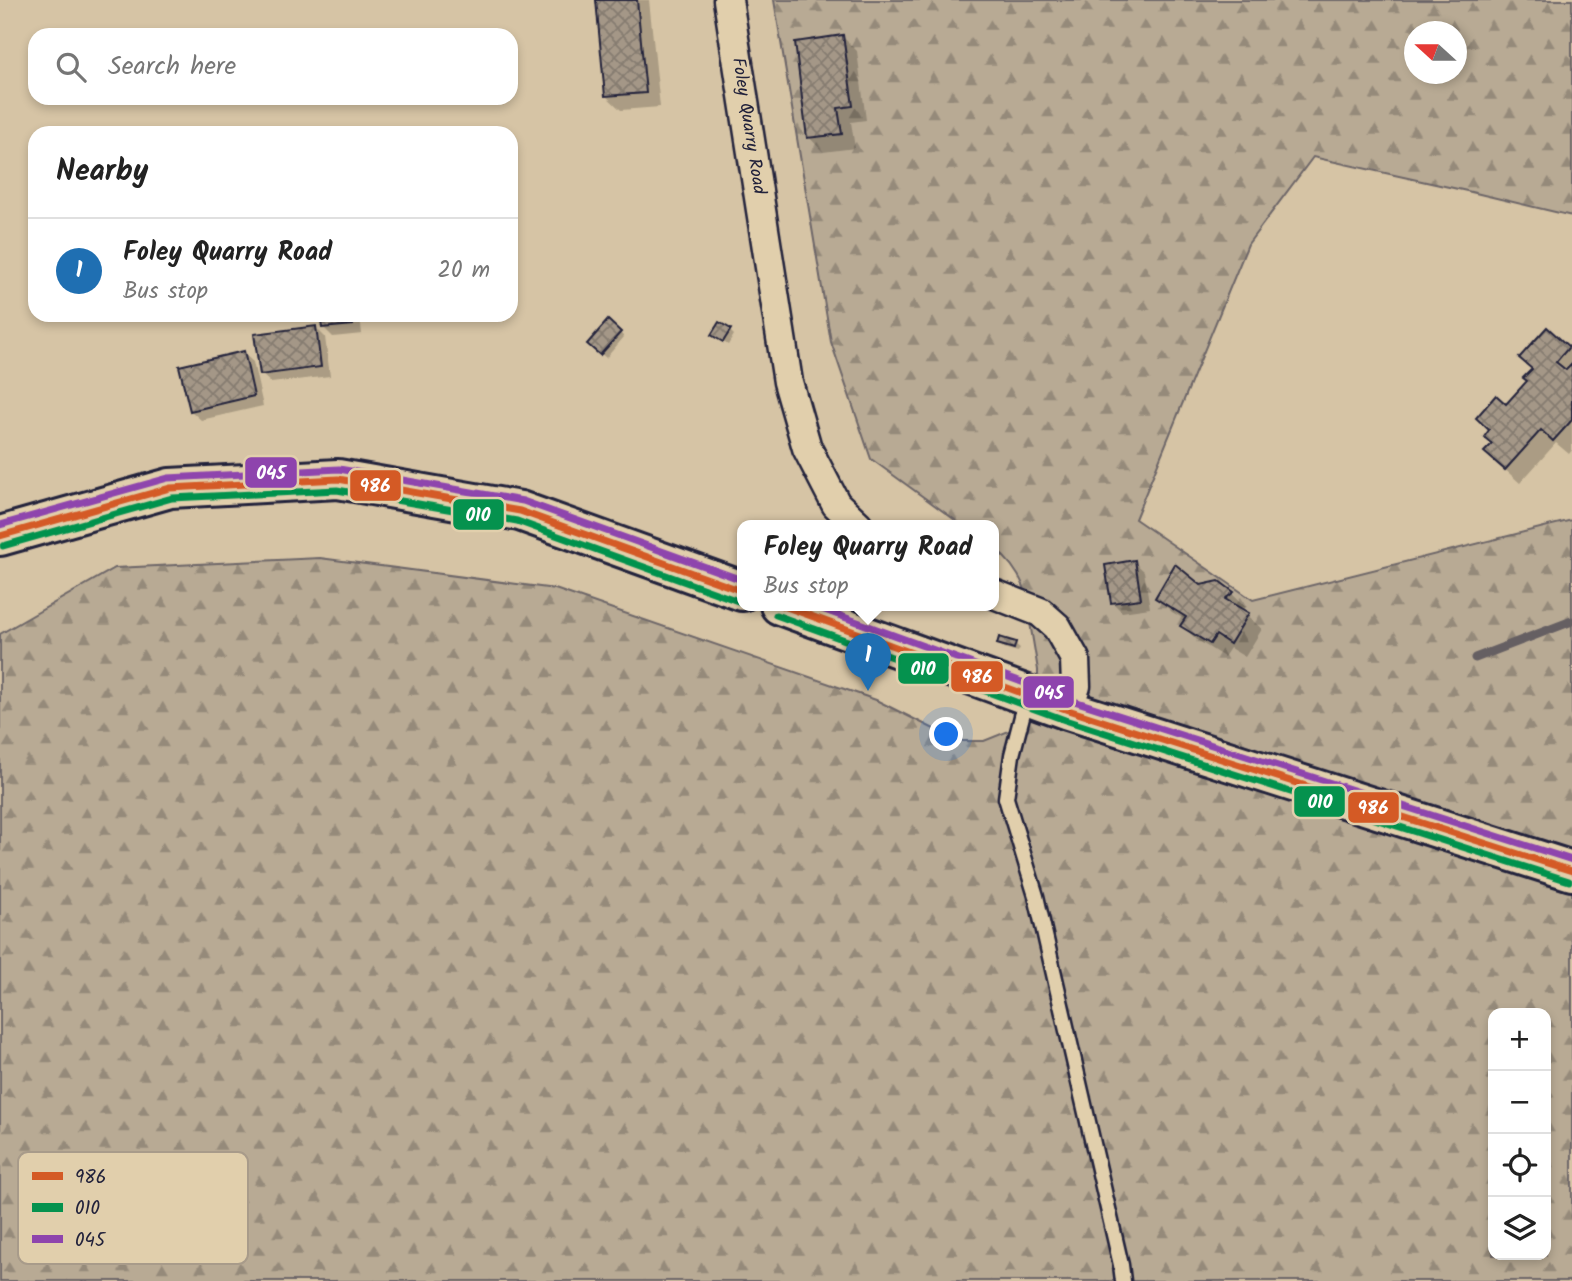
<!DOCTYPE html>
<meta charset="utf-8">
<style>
:root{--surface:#fff;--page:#f2f2f2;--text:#222;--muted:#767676;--line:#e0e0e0;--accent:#1f6fb2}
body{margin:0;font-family:Kalam,sans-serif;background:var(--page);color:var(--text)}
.controls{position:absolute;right:21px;bottom:21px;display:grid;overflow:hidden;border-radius:14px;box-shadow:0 4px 10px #0003}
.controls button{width:63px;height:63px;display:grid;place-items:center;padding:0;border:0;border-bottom:2px solid var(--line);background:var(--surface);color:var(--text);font:35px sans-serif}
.compass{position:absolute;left:1404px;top:21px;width:63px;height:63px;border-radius:50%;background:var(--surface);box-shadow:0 4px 10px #0003;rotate:291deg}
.you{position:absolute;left:947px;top:735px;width:24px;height:24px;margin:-18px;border:5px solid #fff;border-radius:50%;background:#1a73e8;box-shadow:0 0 0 10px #1a73e833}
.badge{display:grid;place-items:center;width:46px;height:46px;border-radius:50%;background:var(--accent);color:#fff;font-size:23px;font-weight:700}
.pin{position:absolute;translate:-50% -58px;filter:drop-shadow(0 2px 4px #0008)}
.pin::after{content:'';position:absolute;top:37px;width:24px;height:21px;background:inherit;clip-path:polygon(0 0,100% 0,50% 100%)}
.popup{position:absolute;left:737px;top:520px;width:262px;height:91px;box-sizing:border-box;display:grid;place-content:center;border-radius:14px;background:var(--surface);filter:drop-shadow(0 2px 5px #0005);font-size:23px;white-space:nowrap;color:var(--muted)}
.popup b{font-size:26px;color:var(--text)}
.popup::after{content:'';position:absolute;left:50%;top:100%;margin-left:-14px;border:14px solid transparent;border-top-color:var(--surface)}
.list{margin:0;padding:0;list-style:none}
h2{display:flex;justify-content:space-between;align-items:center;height:91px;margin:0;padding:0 28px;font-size:30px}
h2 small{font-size:23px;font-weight:400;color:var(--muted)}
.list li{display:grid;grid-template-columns:46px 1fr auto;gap:21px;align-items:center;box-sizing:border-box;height:105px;padding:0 28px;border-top:2px solid var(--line)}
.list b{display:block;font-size:26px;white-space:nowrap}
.list p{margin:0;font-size:23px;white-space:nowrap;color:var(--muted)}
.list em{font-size:23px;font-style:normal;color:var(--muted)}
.icon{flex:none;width:38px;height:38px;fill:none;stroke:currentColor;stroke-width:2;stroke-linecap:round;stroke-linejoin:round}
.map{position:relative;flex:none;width:1572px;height:1281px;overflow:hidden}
.search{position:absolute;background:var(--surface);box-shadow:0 4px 10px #0003;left:28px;top:28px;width:490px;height:77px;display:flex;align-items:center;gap:18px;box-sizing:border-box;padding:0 24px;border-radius:21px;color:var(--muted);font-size:26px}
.panel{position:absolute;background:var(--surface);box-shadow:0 4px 10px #0003;left:28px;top:126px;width:490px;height:196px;border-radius:21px}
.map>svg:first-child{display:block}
.forest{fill:url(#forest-firs);stroke:#6d6668;stroke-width:2;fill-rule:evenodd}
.shadow{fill:#0003}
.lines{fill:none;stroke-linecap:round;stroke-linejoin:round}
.stream{stroke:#655e62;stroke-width:9}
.building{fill:url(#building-cross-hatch);stroke:#22223b;stroke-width:2}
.service-casing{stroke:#22223b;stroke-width:19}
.minor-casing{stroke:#22223b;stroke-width:33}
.primary-casing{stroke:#22223b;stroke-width:44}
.service{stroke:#e1cfac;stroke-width:14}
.minor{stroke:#e1cfac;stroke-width:28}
.primary{stroke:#e1cfac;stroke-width:38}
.bus-1-casing{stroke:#e1cfac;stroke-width:12}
.bus-2-casing{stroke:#e1cfac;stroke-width:12}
.bus-3-casing{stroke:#e1cfac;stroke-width:12}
.bus-1{stroke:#d45a25;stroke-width:7}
.bus-2{stroke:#05924e;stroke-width:7}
.bus-3{stroke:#8e44ad;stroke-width:7}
.labels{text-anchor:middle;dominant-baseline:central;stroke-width:5;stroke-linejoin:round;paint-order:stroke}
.street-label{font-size:18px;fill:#22223b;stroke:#e1cfac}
.key{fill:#e1cfac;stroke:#a89b8a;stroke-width:2}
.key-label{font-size:19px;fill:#22223b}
.line-badge{stroke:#e1cfac;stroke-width:2.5}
.badge-label{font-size:19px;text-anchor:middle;font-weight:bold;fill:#fff}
</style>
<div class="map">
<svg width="1572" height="1281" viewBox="0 0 1572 1281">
<defs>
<pattern id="forest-firs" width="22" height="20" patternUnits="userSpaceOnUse" patternTransform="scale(1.75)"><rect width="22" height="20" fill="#b8aa94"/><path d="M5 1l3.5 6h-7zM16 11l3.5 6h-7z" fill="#958a7a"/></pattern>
<pattern id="building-cross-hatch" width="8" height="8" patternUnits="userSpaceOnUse" patternTransform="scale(1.75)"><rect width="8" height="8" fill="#a49787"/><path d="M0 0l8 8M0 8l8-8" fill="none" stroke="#857b70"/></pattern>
</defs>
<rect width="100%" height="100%" fill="#d6c4a5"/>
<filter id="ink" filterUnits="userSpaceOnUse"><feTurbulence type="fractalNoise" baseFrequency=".0143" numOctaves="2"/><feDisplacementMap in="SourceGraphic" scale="14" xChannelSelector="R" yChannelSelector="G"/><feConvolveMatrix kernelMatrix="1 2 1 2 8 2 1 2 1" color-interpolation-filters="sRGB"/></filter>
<g filter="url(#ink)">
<path class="forest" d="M774,0H1572V216L1467,191L1313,157L1248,244L1135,519L1253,600L1572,520V1281H0V634L115,568L320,558L555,589L876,700L952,738L963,741H984L1009,731L1022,720L1038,686V670L1024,587C1017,570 1008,559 994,548V525H962L871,459L831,342ZM1414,32H1456V74H1414ZM1493,1013H1546V1255H1493Z"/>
<g class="shadow">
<path d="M598,0H649L660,107L621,110L606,96Z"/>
<path d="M843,37L857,51L866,120L851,122L855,148L823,152L809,137Z"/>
<path d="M322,315H360L362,334L333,337L323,327Z"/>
<path d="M609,322L624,337L606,358L590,344Z"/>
<path d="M316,328L325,337L330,376L271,383L261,374Z"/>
<path d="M1547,329L1572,352V450L1569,454L1556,443L1520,483L1501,466L1494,444L1506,406L1529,381Z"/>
<path d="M730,331L734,335L728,345L713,335Z"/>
<path d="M243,353L253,362L263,406L201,420L191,411Z"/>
<path d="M1134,562L1144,571L1150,608L1122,612L1113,603Z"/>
<path d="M1219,583L1232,594L1246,607L1242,611L1262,629L1245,657L1230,648L1224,657L1197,640L1182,625L1186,620L1172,612L1157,597Z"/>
<path d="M999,643L1015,644L1020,648L1018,652L1003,648Z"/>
</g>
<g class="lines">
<path class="stream" d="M1475,658L1572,621"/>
</g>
<g class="building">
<path d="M596,0H637L646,93L605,96Z"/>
<path d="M843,35L853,106L838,108L842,134L807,138L795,42Z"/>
<path d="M320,315H352L353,325L322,328Z"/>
<path d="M608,320L621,332L600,355L587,344Z"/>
<path d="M719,322L731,329L723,342L711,335Z"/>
<path d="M316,326L321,367L260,375L254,334Z"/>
<path d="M1547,327L1569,347L1556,362L1566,370L1572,364V420L1553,441L1541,430L1505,470L1484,452L1492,444L1484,437L1489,430L1476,418L1496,395L1506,404L1527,381L1523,378L1532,369L1519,358Z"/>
<path d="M244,351L254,396L190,411L179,366Z"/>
<path d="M1135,560L1141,599L1111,603L1105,565Z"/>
<path d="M1175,564L1201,585L1219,581L1234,592L1225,599L1249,613L1230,644L1216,635L1210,644L1180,626L1186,617L1155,598Z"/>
<path d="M999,637L1016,642L1014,649L997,644Z"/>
</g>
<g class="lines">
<defs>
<path id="service" d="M1027,697L1012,755L1006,798L1036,896L1121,1265L1123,1281"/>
<g id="minor">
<path d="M728,0L788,382L807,448L836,504L858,525"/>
<path d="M994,594L1040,612L1057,627L1075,659L1076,686L1068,710"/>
</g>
<g id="primary">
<path d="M0,536L170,488L338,479L520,511L742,591"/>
<path d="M780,605L1068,710L1572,871"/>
</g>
</defs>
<use href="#service" class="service-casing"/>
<use href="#minor" class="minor-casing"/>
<use href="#primary" class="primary-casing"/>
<use href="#service" class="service"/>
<use href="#minor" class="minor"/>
<use href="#primary" class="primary"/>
<defs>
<g id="bus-1">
<path d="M0,536L170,488L338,479L520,511L742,591"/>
<path d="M781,605L1068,710L1572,871"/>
</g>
<g id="bus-2">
<path d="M3,546L172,498L337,490L517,521L738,601"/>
<path d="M776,615L1065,720L1569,881"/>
</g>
<g id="bus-3">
<path d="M0,525L168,478L339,469L523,501L742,580"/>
<path d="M811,605L1071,700L1572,860"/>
</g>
</defs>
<use href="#bus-1" class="bus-1-casing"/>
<use href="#bus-2" class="bus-2-casing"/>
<use href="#bus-3" class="bus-3-casing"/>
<use href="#bus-1" class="bus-1"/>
<use href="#bus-2" class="bus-2"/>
<use href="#bus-3" class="bus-3"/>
</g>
</g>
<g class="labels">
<g class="street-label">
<text transform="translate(748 126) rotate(81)">Foley Quarry Road</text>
</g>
</g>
<rect x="18" y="1152" width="230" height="112" rx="10" class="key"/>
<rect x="32" y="1172" width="31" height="8" fill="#d45a25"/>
<rect x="32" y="1203" width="31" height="9" fill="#05924e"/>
<rect x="32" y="1235" width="31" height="8" fill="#8e44ad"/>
<g class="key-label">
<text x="75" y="1183">986</text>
<text x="75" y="1214">010</text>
<text x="75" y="1246">045</text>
</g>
<g class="line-badge">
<rect x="244" y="456" width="54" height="33" rx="7" fill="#8e44ad"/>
<rect x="349" y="469" width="53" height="33" rx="7" fill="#d45a25"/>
<rect x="452" y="498" width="53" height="33" rx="7" fill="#05924e"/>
<rect x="897" y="652" width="53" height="33" rx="7" fill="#05924e"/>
<rect x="950" y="660" width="54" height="33" rx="7" fill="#d45a25"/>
<rect x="1022" y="675" width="53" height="34" rx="7" fill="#8e44ad"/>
<rect x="1293" y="785" width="53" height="33" rx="7" fill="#05924e"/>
<rect x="1347" y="791" width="53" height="33" rx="7" fill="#d45a25"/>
</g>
<g class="badge-label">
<text x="271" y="479">045</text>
<text x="375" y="492">986</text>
<text x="478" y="521">010</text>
<text x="923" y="675">010</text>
<text x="977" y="683">986</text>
<text x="1049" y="699">045</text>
<text x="1320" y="808">010</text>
<text x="1373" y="814">986</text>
</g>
</svg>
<div class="controls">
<button>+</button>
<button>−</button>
<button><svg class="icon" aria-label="locate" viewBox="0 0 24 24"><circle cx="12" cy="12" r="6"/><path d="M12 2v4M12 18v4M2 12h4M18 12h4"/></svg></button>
<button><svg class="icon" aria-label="layers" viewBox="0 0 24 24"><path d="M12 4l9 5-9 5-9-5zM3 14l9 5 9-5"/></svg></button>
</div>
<svg class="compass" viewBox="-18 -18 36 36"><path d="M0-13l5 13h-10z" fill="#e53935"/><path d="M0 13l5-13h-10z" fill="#767676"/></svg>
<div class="you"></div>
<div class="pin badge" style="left:868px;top:691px">1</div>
<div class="popup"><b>Foley Quarry Road</b>Bus stop</div>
<div class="search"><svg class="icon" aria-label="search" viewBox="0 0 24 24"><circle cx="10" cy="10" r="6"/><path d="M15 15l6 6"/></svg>Search here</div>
<section class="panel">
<h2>Nearby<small></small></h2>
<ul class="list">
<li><span class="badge">1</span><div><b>Foley Quarry Road</b><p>Bus stop</p></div><em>20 m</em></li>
</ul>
</section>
</div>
